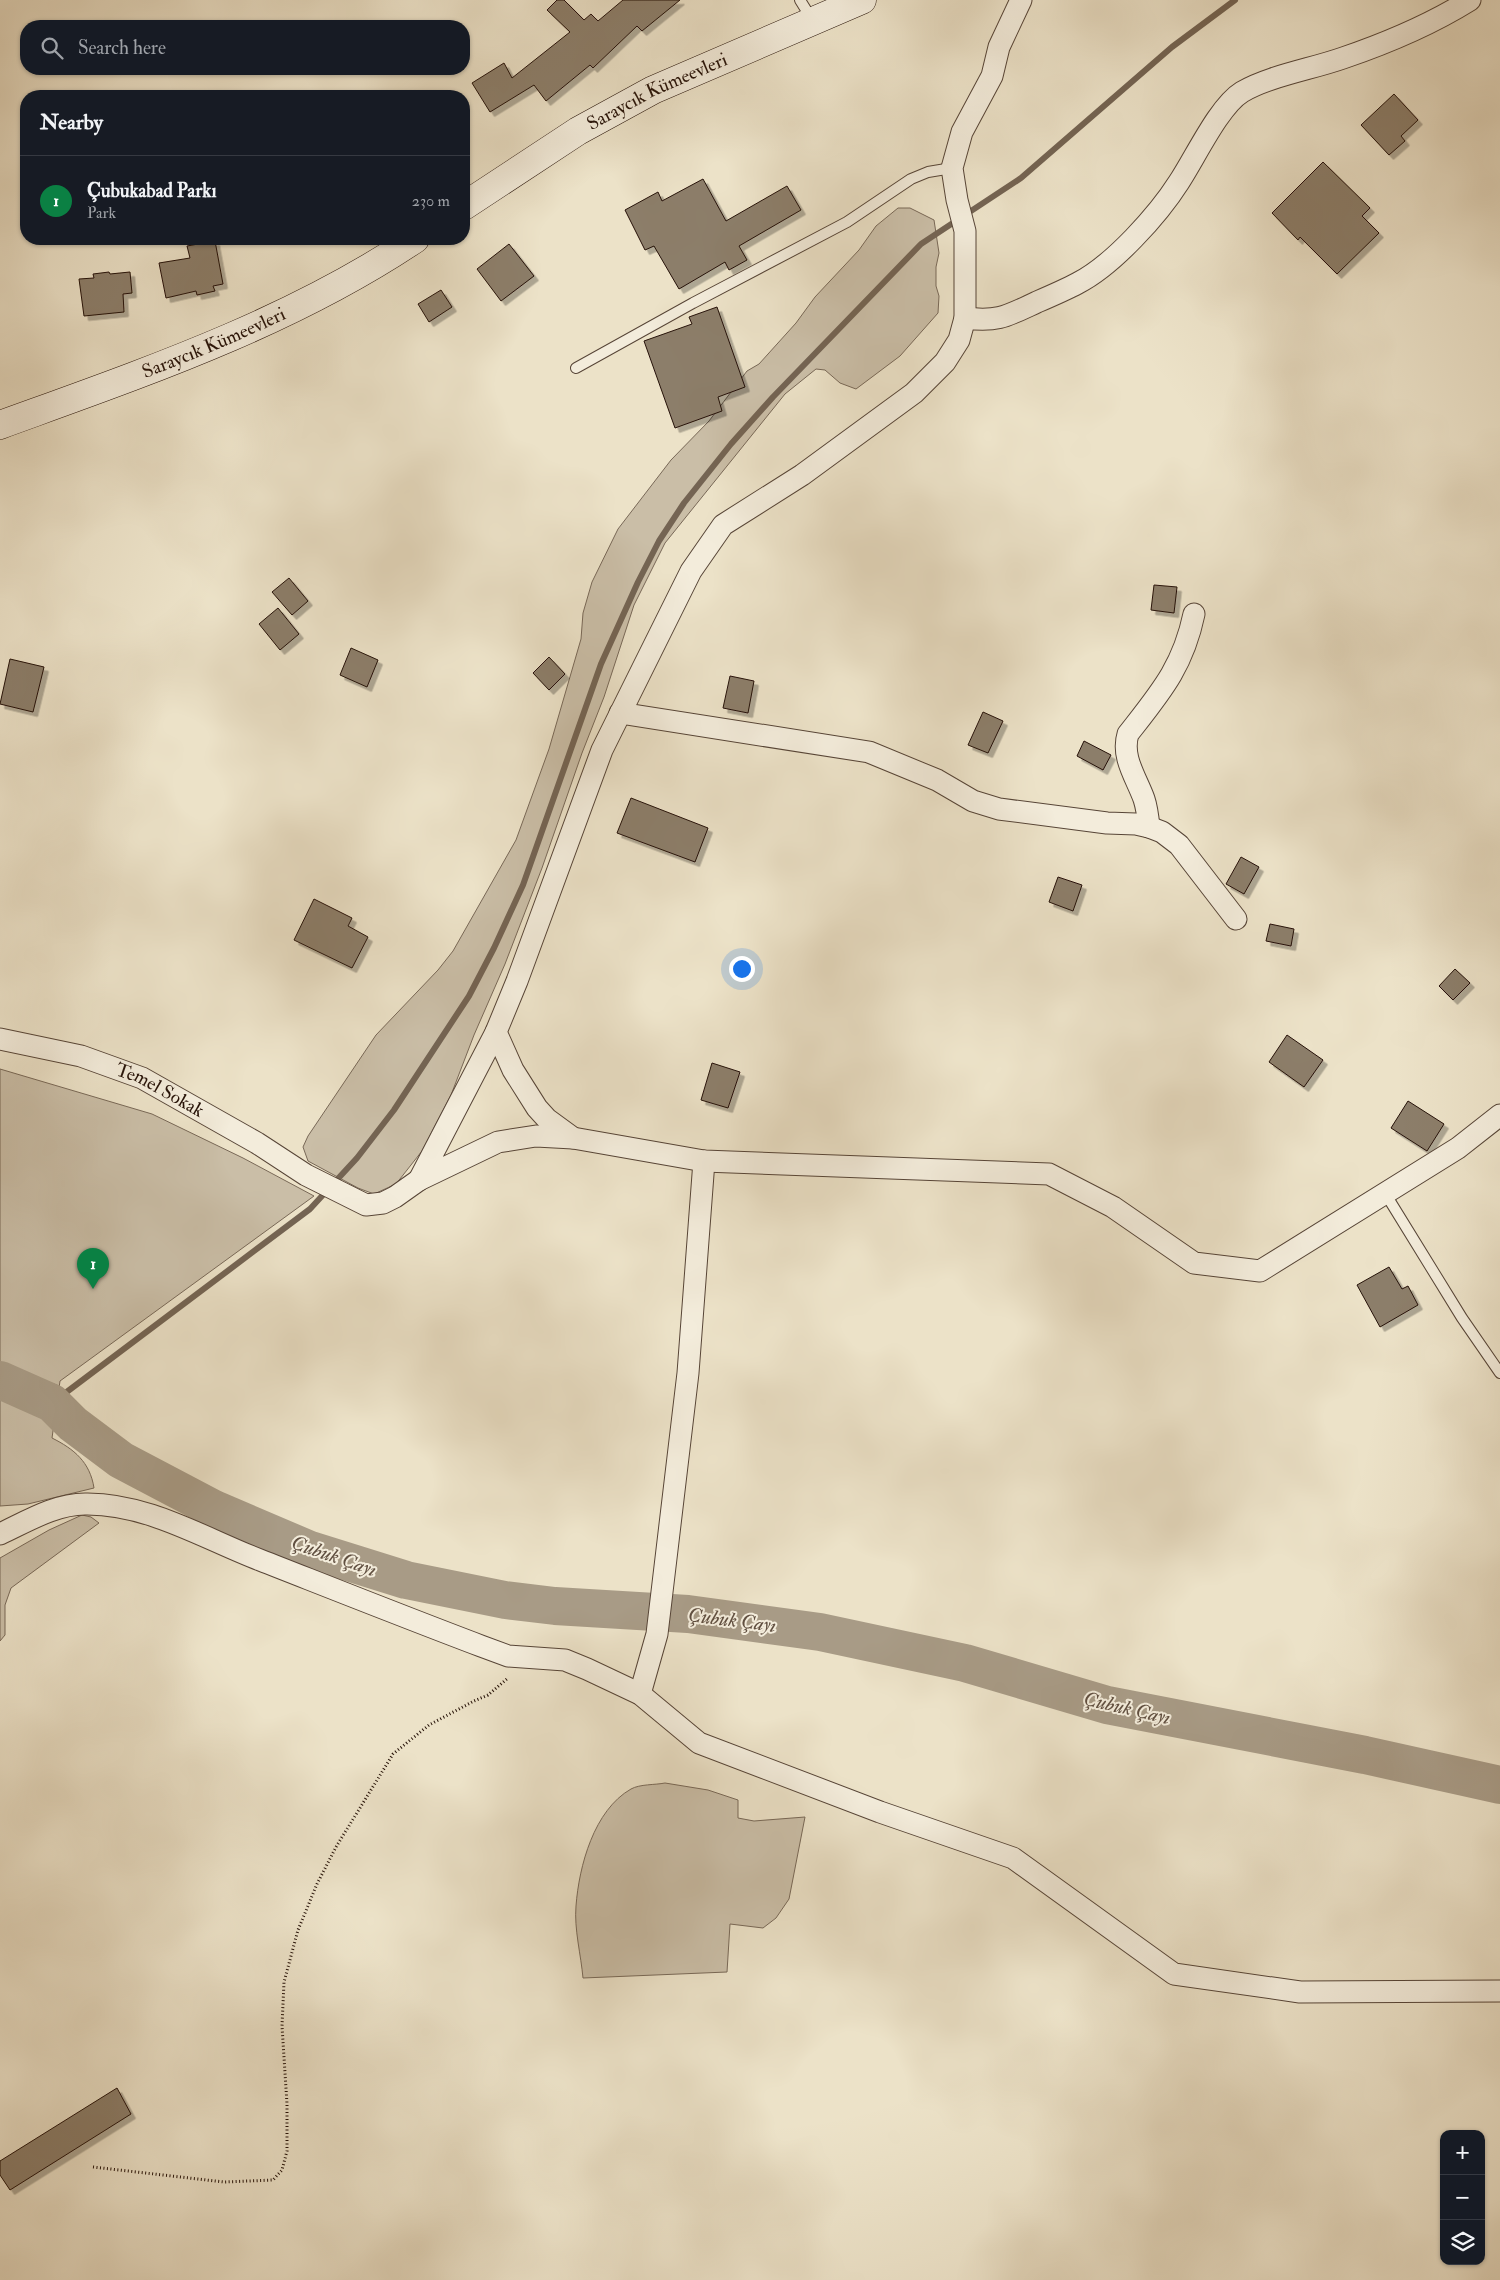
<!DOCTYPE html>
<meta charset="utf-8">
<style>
:root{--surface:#171b24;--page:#20242c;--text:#f1f3f6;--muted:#9ea1a6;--line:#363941;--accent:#0b8043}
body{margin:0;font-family:"IM FELL Double Pica",serif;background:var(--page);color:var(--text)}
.controls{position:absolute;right:15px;bottom:15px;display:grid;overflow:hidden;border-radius:10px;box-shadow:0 1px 4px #0004}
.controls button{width:45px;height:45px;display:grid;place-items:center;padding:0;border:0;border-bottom:1px solid var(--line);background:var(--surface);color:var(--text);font:25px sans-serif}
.you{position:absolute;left:741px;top:968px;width:18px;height:18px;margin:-12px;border:4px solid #fff;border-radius:50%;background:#1a73e8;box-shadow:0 0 0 8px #1a73e833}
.badge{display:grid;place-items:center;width:32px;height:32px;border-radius:50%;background:var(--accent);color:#fff;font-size:16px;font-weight:700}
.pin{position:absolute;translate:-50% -41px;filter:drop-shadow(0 1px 2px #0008)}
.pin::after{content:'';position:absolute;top:26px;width:18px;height:15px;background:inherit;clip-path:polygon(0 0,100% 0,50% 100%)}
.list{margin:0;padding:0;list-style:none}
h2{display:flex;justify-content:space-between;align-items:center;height:65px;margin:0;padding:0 20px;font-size:21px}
h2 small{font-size:16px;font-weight:400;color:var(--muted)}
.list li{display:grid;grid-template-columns:32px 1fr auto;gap:15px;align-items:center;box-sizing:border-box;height:90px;padding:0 20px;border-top:1px solid var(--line)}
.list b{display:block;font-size:19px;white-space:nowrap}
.list p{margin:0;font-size:16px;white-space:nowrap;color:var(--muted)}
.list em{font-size:16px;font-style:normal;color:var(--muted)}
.icon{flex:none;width:28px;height:28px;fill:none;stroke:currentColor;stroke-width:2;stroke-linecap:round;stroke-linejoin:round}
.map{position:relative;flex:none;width:1500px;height:2280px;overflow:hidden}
.search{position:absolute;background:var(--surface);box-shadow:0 1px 4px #0004;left:20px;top:20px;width:450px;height:55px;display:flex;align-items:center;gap:12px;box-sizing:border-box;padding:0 18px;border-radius:20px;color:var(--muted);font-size:19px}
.panel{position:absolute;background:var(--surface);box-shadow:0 1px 4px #0004;left:20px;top:90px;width:450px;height:155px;border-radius:20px}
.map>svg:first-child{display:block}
.green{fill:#cabea7;stroke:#786857}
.water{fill:#a89b86;stroke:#746453}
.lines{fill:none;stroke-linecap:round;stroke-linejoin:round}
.shore{stroke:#665646;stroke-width:1}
.stream{stroke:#746453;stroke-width:6}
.river{stroke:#a89b86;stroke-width:38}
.building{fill:#8c7e6b;stroke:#251107;filter:url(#shadow)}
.service-casing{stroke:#574537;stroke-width:12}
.minor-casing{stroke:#574537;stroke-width:23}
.secondary-casing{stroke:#251107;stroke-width:29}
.path{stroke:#251107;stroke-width:3;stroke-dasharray:1 2.5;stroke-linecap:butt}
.service{stroke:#f3ecdb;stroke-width:10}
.minor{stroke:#f3ecdb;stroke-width:21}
.secondary{stroke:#f3ecdb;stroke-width:28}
.labels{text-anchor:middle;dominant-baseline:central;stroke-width:4;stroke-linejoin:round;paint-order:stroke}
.street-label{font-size:19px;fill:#251107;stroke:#f3ecdb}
.water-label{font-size:20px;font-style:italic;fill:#604f40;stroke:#f3ecdb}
</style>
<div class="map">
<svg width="1500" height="2280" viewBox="0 0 1500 2280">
<defs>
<filter id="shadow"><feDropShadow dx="4.5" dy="4.5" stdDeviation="0" flood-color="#0004"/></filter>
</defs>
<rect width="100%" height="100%" fill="#ece2c8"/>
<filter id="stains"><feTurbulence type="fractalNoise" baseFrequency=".004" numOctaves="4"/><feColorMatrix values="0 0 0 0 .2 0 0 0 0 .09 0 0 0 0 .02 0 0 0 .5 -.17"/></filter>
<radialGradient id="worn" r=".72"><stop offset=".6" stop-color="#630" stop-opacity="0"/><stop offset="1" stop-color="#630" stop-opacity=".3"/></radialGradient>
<g class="green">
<path d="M898,208H910L934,220L939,253L936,267V286L939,296L938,313L900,356L856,389L840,383L825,370L816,369L785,394L665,543L634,605L604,697L582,753L542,868L505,964L474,1035L451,1095L422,1151L396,1184L374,1194L358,1188L308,1161L303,1147L308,1136L376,1035L438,970L453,951L516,840L549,749L581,639L583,613L592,582L618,529L671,460L709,421L747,371L759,364L796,323L815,297L859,250L876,226Z"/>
<path d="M0,1069L152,1114L243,1158L314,1196L60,1381L52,1438C74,1449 90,1462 94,1488L28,1504L0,1506Z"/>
<path d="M82,1515L91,1517L99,1523L11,1588L5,1605V1635L0,1641V1558L49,1530Z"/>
<path d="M665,1783L708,1790L738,1800V1818L754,1821L805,1817L789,1899L776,1918L763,1928L730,1924L727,1972L583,1978C581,1955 574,1929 576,1906C579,1866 594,1810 631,1789C640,1784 655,1785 665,1783Z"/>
</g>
<path class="water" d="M0,1363L59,1386L50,1415L0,1394Z"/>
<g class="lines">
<g class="shore">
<path d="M0,1369L51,1388L52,1390L45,1407L0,1390"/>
<path d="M0,1376L43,1392L44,1395L41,1399L0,1383"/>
</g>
<path class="stream" d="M52,1403L310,1209L357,1158L394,1110L469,996L494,948L523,885L601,664L638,582L659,541L684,503L731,444L773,397L921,244L1021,178L1172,47L1235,0"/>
<path class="river" d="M0,1380L52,1403L73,1424L121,1460L214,1509L310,1550L406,1580L505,1600L555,1606L688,1614L820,1632L965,1663L1107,1705L1365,1755L1500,1785"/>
</g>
<g class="building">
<path d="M557,0H564L584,20L591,14L598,21L623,0H680L642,31L637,26L593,68L590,65L546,101L534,85L490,112L472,83L504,63L512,78L570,32L547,10Z"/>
<path d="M1394,94L1418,120L1401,136L1405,141L1389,155L1361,125Z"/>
<path d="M1323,162L1370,208L1362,216L1379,233L1337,274L1300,237L1298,240L1272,213Z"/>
<path d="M703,179L726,221L787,186L801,210L739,246L747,260L729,270L725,262L679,289L654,246L645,250L625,210L658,192L662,201Z"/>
<path d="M215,241L223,284L213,286L215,291L197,295L196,291L166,298L159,263L190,258L187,246Z"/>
<path d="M509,244L534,276L501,301L477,269Z"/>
<path d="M109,272L110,274L130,272L132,293L123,294L124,312L84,316L79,279L94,278L93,274Z"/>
<path d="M441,290L452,307L429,322L418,304Z"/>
<path d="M717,307L745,387L718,397L722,411L675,428L644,341L692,324L689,317Z"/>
<path d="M289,578L308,601L292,615L272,592Z"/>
<path d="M1154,585L1177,587L1174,613L1151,610Z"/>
<path d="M278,608L299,634L280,650L259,624Z"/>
<path d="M351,648L378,660L367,687L340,675Z"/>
<path d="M549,657L565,674L549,690L533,673Z"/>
<path d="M10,659L44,667L33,712L0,704Z"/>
<path d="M730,676L754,681L748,713L723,708Z"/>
<path d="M983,712L1003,721L988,753L968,745Z"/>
<path d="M1084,741L1111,755L1103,770L1077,756Z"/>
<path d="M631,798L708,828L695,862L617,833Z"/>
<path d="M1241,857L1259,867L1244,894L1226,884Z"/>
<path d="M1058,877L1082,885L1073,911L1049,902Z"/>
<path d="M314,899L352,918L348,926L368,937L352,968L294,940Z"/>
<path d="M1270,924L1294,929L1291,946L1266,941Z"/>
<path d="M1455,969L1470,983L1453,1000L1439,986Z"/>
<path d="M1287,1035L1323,1060L1304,1087L1269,1062Z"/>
<path d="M712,1063L740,1072L728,1108L701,1100Z"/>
<path d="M1408,1101L1444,1124L1427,1151L1391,1128Z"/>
<path d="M1389,1267L1402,1289L1408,1286L1418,1305L1380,1327L1357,1285Z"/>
<path d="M117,2088L131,2114L10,2190L0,2175V2161Z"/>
</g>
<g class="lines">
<defs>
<g id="service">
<path d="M800,0L813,21"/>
<path d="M576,368L693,303L847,222L911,179L928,172L952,168"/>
<path d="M1385,1193L1462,1318L1500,1373"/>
</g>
<g id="minor">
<path d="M1021,0L999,47L992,76L962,132L952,168L957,200L965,231V318L959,340L945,362L914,393L802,475L723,525L691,571L602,750L517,981L496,1032L513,1070L537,1108L547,1119L573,1138L704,1161L1049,1174L1113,1207L1194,1263L1260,1271L1458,1148L1500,1115"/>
<path d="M965,318C999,322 1007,316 1037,302C1051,296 1065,290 1078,283C1113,265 1158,215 1179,182C1195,158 1219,106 1242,92C1269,76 1312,69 1343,58C1387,43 1430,25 1470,0"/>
<path d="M620,713L869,752L937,780L973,801L999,809L1107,823L1136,824L1149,827L1162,832L1179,845L1236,919"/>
<path d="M1149,827C1148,817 1147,808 1144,799C1136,777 1121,757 1128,734C1160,693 1183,667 1194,614"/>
<path d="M496,1032L419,1180L498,1142L536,1136L573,1138"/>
<path id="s1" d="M0,1039L81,1056L142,1078L257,1143L306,1175L366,1205L383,1203L395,1197L419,1180"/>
<path d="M0,1534C26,1522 55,1504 85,1504C147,1503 203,1538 260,1560C334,1589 407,1618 481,1646L508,1656L565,1660L587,1669L640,1694L699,1743L880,1812L1013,1858L1174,1974L1300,1992L1500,1991"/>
<path d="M640,1694L657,1634L688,1373L704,1161"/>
</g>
<g id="secondary">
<path id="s2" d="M464,206L578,131L653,90L862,0"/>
<path id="s3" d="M0,425C143,373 288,324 415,239"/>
</g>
</defs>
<use href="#service" class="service-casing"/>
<use href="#minor" class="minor-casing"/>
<use href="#secondary" class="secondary-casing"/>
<path class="path" d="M93,2167L224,2182L273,2180L282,2170L287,2151V2104L282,2026L284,1982L298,1930L317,1884L336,1847L393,1754L429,1725L474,1701L488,1695L508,1678"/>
<use href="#service" class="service"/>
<use href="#minor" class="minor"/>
<use href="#secondary" class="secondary"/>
</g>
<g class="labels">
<g class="street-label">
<text stroke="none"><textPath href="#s2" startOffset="225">Saraycık Kümeevleri</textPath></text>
<text stroke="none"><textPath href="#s3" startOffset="229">Saraycık Kümeevleri</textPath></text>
<text stroke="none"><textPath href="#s1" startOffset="169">Temel Sokak</textPath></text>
</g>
<g class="water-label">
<text transform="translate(334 1556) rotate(19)">Çubuk Çayı</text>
<text transform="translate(732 1620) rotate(7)">Çubuk Çayı</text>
<text transform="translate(1127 1708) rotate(13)">Çubuk Çayı</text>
</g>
</g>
<rect width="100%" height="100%" filter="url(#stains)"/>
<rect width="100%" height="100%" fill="url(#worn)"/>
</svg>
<div class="controls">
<button>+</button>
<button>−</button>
<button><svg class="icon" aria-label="layers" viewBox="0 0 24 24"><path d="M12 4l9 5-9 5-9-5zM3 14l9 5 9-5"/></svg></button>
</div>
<div class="you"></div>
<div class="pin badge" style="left:93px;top:1289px">1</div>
<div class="search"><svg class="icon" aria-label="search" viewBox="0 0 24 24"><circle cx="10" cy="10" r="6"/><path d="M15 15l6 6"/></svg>Search here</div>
<section class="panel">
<h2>Nearby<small></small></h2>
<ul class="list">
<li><span class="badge">1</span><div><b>Çubukabad Parkı</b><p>Park</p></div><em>230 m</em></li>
</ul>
</section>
</div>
